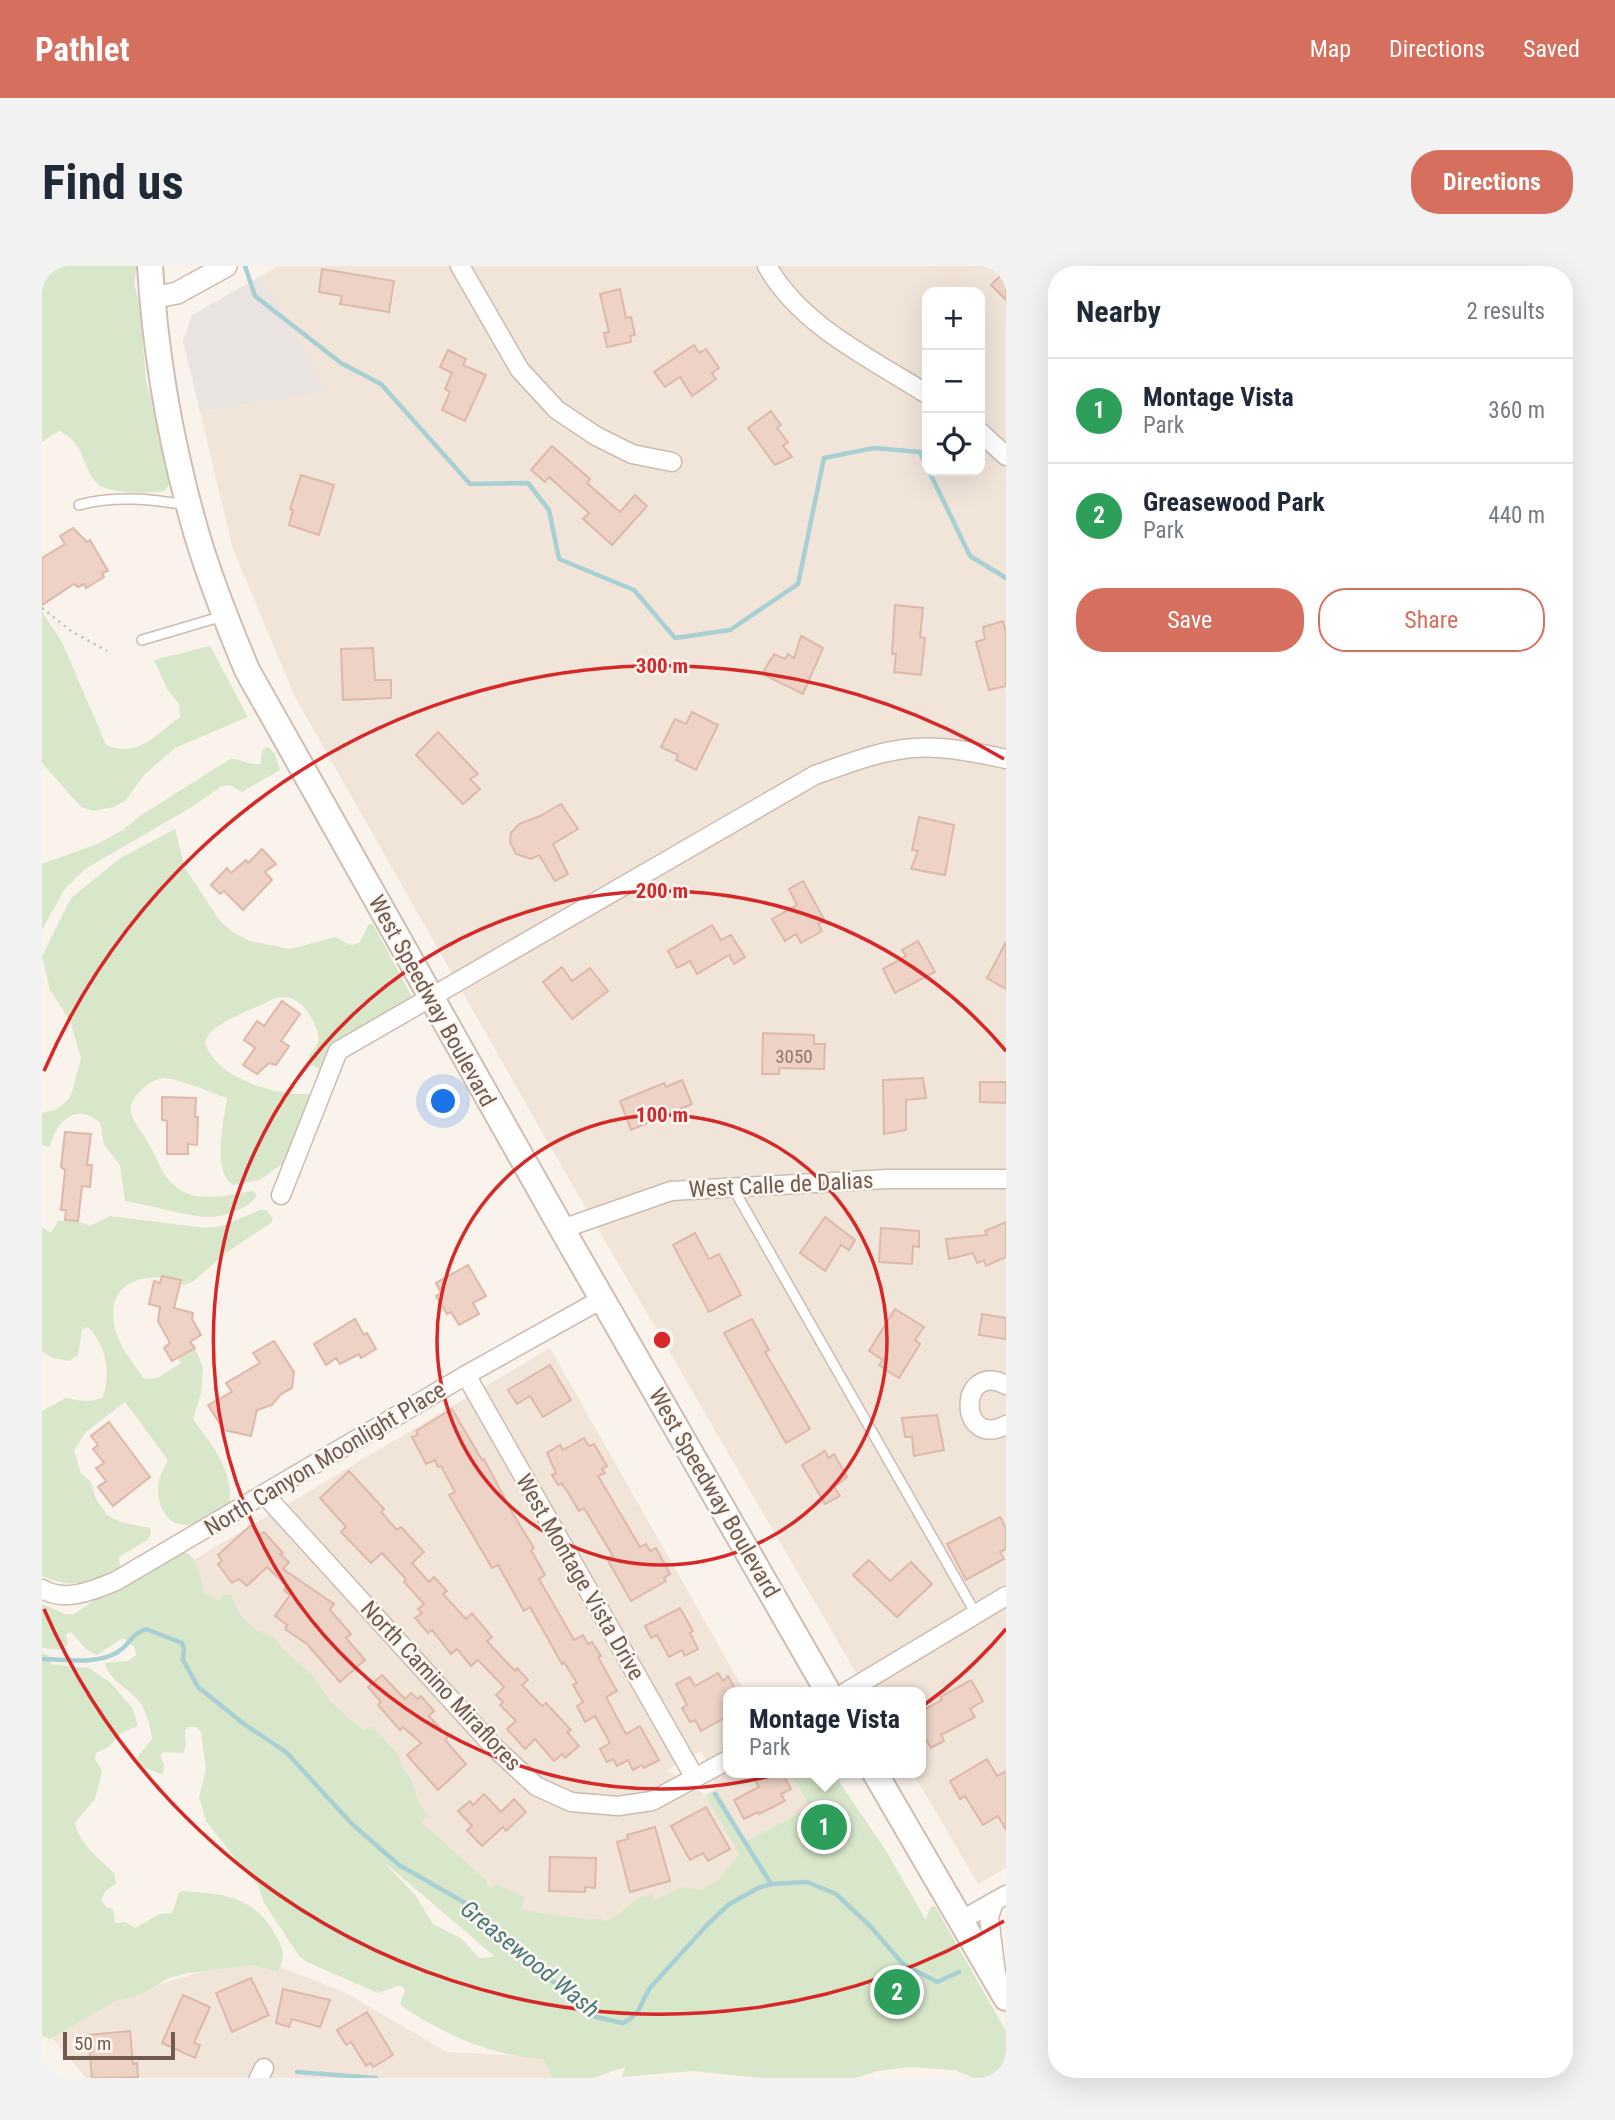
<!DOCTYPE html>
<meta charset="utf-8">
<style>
:root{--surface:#fff;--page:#f2f2f3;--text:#1f2937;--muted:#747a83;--line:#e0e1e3;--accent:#d66f5e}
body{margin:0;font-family:"Roboto Condensed",sans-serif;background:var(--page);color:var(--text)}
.controls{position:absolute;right:21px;top:21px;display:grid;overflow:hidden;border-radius:14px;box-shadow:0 7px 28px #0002}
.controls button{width:63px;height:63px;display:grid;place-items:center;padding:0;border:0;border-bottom:2px solid var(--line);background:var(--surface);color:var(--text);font:35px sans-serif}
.scale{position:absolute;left:21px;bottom:18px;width:112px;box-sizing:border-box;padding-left:7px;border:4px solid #735a50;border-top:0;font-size:19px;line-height:24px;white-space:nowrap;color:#735a50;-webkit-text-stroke:5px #fdf7f1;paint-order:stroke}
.you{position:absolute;left:402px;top:836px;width:24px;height:24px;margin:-18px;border:5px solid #fff;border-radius:50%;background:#1a73e8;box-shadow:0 0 0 10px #1a73e833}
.badge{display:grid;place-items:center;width:46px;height:46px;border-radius:50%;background:var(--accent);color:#fff;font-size:23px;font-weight:700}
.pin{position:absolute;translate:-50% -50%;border:4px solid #fff;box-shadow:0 2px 7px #0006}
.popup{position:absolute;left:681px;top:1421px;width:203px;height:91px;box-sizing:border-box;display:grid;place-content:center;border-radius:14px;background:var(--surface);filter:drop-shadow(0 2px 5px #0005);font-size:23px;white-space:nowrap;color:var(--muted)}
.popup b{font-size:26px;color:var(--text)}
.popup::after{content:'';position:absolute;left:50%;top:100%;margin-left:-14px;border:14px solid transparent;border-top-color:var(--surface)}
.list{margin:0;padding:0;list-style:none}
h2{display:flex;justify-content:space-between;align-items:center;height:91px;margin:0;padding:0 28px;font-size:30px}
h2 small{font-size:23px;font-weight:400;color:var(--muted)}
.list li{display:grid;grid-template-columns:46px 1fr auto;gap:21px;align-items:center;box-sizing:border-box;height:105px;padding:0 28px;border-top:2px solid var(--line)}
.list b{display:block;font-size:26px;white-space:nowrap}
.list p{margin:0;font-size:23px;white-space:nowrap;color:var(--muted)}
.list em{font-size:23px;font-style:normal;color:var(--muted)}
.actions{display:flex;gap:14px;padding:21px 28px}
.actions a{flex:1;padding:16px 0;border:2px solid var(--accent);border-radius:28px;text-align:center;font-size:24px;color:var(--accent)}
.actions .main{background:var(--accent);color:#fff}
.icon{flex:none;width:38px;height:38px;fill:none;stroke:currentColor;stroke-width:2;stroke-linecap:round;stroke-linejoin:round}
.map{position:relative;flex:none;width:964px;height:1812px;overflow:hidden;border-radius:28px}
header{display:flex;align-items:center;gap:42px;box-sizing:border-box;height:98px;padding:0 35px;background:var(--accent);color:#fff}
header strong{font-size:33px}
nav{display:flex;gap:38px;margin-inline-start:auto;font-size:24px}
.intro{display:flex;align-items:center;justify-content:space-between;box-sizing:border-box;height:168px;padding:0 42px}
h1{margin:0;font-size:49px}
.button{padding:18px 32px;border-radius:28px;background:var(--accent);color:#fff;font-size:24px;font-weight:700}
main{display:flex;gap:42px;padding:0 42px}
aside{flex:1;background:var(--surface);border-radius:28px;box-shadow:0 7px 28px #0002}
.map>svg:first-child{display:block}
.residential{fill:#f1e5da;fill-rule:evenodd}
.industrial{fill:#eae4e0}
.green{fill:#d8e7ca;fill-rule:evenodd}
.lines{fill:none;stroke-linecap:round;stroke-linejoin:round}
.stream{stroke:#a8d0d3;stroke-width:4.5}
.building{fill:#edd2c5;stroke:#deb8a8;stroke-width:2}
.service-casing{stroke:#ccbbb1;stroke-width:12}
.minor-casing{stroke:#ccbbb1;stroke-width:21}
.tertiary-casing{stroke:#ccbbb1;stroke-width:24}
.secondary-casing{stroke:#d0bdb2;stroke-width:28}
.path{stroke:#d2b5a8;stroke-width:2.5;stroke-dasharray:2 5;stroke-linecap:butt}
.service{stroke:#fff;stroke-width:9}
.minor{stroke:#fff;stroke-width:18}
.tertiary{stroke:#fff;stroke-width:21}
.secondary{stroke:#fff;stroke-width:24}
.ring{fill:none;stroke:#d62828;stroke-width:3.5}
.labels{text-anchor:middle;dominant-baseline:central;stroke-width:5;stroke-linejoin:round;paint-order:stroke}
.number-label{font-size:19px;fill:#92786d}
.street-label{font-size:23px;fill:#735a50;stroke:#fdf7f1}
.water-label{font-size:24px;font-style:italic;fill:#49787c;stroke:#fdf7f1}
.centre{fill:#d62828;stroke:#fdf7f1;stroke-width:3.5}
.ring-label{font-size:21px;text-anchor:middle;font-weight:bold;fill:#d62828;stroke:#fdf7f1;stroke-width:5;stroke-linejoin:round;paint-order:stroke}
</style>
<header>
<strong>Pathlet</strong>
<nav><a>Map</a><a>Directions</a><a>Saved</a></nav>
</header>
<div class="intro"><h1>Find us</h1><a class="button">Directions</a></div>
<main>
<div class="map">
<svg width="964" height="1812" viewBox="0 0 964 1812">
<rect width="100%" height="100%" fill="#faf3eb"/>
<g class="residential">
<path d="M236,0H964V1602L936,1618L871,1507H878V1426H825L505,875L253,431L191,283L158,146L284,125L219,10ZM885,26H938V205H885Z"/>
<path d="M508,1082L703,1426H686V1507H749L768,1542L706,1580L675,1523L660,1485L625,1504L663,1529L697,1588L661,1633L565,1664L479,1650L173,1372L148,1296Z"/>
<path d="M211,1690L304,1727L405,1786L500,1791L511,1812H44L10,1772L57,1737Z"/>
</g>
<path class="industrial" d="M219,10L285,125L158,146L141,75L150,49Z"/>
<g class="green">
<path d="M0,0H95L92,18L97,36L104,114L122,183L127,219L122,225C107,228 68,228 56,218C39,202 44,177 17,165L0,176Z"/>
<path d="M0,346L19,374L64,479C96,493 114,468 138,451L137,438L125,423L112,394L168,380L206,451L133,482L102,509L83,535L72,541L51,545L39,541L0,497Z"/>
<path d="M226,481L233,488L238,504L200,526L188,519L180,520L148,542L43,603L22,624L0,664V598L55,578L81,564L98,550L188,493C199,492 206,500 218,498L220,484Z"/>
<path d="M133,563L143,602L178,655L192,667L208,675L248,683L293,671L309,679L317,677L327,658H331L370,731L298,774L281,802L277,803L269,799L267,789C270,785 275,781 276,776C277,770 275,764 273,759C265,741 253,726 231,733C213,744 169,755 163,776C173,813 237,831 271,828L246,894L218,914L191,919C169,904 182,855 185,832C167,826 141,814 123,812C116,812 109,816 104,820C74,844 96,857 108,880C119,900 123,919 147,928C166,935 191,928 211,925L215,929C208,943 181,951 166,951C144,950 107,939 83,935L78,899L62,879L58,857C35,835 13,856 8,881L0,879V847L15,843L26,834L30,826L39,792L28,755L8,724L0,690L29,632L77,593Z"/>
<path d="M218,944H224L231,952L229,957L182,988L152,1015L142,1019L139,1017V1014C99,1005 60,1018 74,1066C79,1083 93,1099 102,1113L115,1112L139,1097L136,1091L153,1082L161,1102L159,1127L151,1153C170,1180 193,1205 187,1240C175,1246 159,1258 146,1259C122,1261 113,1234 117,1215C118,1208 123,1201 126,1194L83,1136L45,1165L32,1184L39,1207L49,1216L53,1231L65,1249L79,1256L108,1262L109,1268L105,1274L77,1291L78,1301C51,1316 30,1324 0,1310V1145L24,1132C37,1134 48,1138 61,1131C69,1109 64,1078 46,1061L40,1063L36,1089L27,1095L10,1092L0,1085V961L9,967L16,955H36L48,960L68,950L164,962L180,960Z"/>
<path d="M140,1285C158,1291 158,1311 162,1327L176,1334L183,1329H189L198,1349L212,1363L233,1372L240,1382L271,1410L287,1434L321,1464L329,1460L356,1488L359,1499L369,1514L377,1537L386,1549L379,1556L445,1615L444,1618L449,1623L454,1618L483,1631L479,1644L550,1654L559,1652V1655C576,1654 581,1642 594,1634C598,1631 605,1630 610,1627L612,1634L641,1621L659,1624L676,1614L697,1588L663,1529L675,1523L704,1575L749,1552L767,1540L749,1507H791L843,1583L884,1654L887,1644L891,1639L894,1642L964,1765V1812H932L913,1804L867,1801L836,1805L813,1812H719L650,1805L580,1811L583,1801L552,1812H511L501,1793C452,1791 401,1768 361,1741L358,1737L363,1725L361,1721L356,1720L336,1727L265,1696L257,1690L222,1637L216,1619L206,1609L164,1555L157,1531L164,1504L159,1466L154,1461H146L143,1464L144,1481L141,1487L122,1486L118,1489L122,1499L121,1509L98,1500L94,1493L110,1473C108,1460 105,1446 97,1435C87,1423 66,1413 63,1397L86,1395L94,1389L93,1382L81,1372L55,1389L44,1383L29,1366L24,1368L26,1378L21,1384L0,1382V1338L23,1348H32L57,1331ZM342,1596L452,1690V1691L437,1692L420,1673L391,1658L374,1630Z"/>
<path d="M0,1387L6,1389L9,1398L47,1402L69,1417L91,1443L96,1460L79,1467L67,1481L54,1487L53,1493L60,1505L53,1533L33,1557C38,1579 57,1592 72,1607L74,1617L63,1626L59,1634L64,1641L71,1643L73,1657L83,1656L93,1662L117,1648L130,1647L137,1626L141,1625C179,1628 210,1629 231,1665C242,1684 244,1686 236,1706L211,1699L146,1707L127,1712L100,1728L73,1735L8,1773L0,1770Z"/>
</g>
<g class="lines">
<g class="stream">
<path d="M203,0L213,30L299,97L339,118L428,218L486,217L507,244L517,293L592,324L633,372L688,364L756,318L782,192L832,182L878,186L885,202"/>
<path d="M887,205L928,290L964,312"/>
<path d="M0,1393C23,1393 52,1399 74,1387C89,1379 87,1369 104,1363L140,1377L142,1383L141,1394L156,1421L202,1458L244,1486L310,1558L357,1599L427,1639L479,1692L520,1722L554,1751L581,1757L588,1753L596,1745L607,1723L666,1658L686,1639L716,1622L729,1618L765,1616L794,1628L828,1660L861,1698L895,1716L917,1706"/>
<path d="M673,1528L729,1618"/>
<path d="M255,1806L334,1812"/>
</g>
</g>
<g class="building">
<path d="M280,3L352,15L347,46L298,38L300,30L277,26Z"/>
<path d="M964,4V34L949,19Z"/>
<path d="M578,23L584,52L589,51L593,69L588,70L589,76L565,81L562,67L567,66L558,28Z"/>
<path d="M652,79L657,87L664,83L677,102L670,107L674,113L650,130L638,111L623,121L612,106Z"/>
<path d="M406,84L424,93L421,99L444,109L423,155L400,144L408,126L403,123L410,107L398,101Z"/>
<path d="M729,145L739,159L735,162L746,176L741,180L750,191L733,199L706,162Z"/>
<path d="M510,180L548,213L545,217L578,246L593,229L605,240L570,279L541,253L547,247L507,211L503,216L489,204Z"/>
<path d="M259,209L292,219L277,269L247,259L251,244L248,243Z"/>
<path d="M31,262L45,276L48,274L66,305L60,307L62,311L44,322L42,318L36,321L32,318L0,339V292L23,278L18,270Z"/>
<path d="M853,339L881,342L878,371L883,372L879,409L852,406L854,388H850Z"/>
<path d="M961,355L964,367V420L947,424L934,376L943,373L941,361Z"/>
<path d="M759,370L781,382L761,428L720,408L732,388L743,393L746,388L752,392Z"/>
<path d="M331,382L333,414H349V432L301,434L299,383Z"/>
<path d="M650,446L676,459L654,504L634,494L636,489L619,481L633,453L644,458Z"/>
<path d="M396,466L436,508L428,513L438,523L421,538L374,489Z"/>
<path d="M519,538L536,563L511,578L526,608L513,615L497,589L489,593L474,588L468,576L469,567L477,558L498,550Z"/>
<path d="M877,551L912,559L903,609L869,603L876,585L870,584Z"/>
<path d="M220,583L234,598L223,606L230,614L201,644L182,625L178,628L169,619L185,602L189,607L204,594L206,597Z"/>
<path d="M761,615L783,655L776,658L780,665L759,677L754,668L743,675L730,653L755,639L747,623Z"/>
<path d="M670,659L679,674L689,669L703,691L692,698L687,689L655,708L648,695L635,702L626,685Z"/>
<path d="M876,675L893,706L853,727L841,703L864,690L860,684Z"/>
<path d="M964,676V723L945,712Z"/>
<path d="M520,701L530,715L548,702L566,725L530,753L501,716Z"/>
<path d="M240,735L258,748L239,775L247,780L234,799L227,797L215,808L201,799L213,782L202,774L215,755L222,760Z"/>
<path d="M721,767L772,769V778H783L782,803L737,802V808H720Z"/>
<path d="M881,812L884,832L864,834V864L842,868L841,814Z"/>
<path d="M640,814L650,838L589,864L578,835L622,817L624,821Z"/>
<path d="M938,816H964V837L938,836Z"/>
<path d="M120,831L154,832L153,851H156L155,879L146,878V888H125V855L120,854Z"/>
<path d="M23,866L49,868L45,899H50L48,921L40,920L36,955L23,954L24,944H19L23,904L19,901Z"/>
<path d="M783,951L813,974L807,984L799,979L783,1005L758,987Z"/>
<path d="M964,956V991L944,1000L942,994L935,997L931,987L907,993L904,973L945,969L943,965Z"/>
<path d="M839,962L877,965V981L871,980L870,998L837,996Z"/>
<path d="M653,967L667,993L677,988L699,1029L667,1046L631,979Z"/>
<path d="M426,999L444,1030L431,1037L437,1048L417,1059L409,1046L405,1048L394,1030L399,1027L394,1017Z"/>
<path d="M120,1010L139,1014L132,1042L151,1047L150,1053L159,1069L148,1076L153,1082L130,1095L122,1082L128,1077L116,1055L118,1041L107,1038L112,1015L118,1017Z"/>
<path d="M853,1043L882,1061L873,1074L878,1078L857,1112L837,1099L841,1094L827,1085Z"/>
<path d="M940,1048L964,1052V1073L937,1069Z"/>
<path d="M313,1053L322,1069L325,1067L334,1083L319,1092L317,1088L298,1098L294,1092L284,1099L272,1078Z"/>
<path d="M710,1053L727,1084L723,1086L768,1163L744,1177L682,1067Z"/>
<path d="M232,1075L252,1106L250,1122L239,1128L230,1139L215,1144L209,1170L182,1164L166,1139L190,1126L184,1117L218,1097L211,1087Z"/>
<path d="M508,1099L529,1134L501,1151L488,1130L475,1138L466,1124Z"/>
<path d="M410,1143L440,1194L442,1193L471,1248L492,1282L489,1284L503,1309L497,1313L532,1374L541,1369L546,1378L550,1376L559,1390L556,1391L575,1425L564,1431L584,1468L598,1460L617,1494L602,1502L600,1499L591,1504L586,1494L575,1500L571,1493L565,1496L558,1483L568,1477L553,1450L543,1456L535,1440L541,1436L531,1419L535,1417L522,1396L520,1398L488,1341L482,1345L456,1299L450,1302L407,1229L413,1226L399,1200L396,1201L393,1194L384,1198L370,1171L376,1169L374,1165Z"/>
<path d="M895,1149L902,1184L872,1190L870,1171H863L860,1152Z"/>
<path d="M67,1156L108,1211L71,1240L56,1221L64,1215L54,1202L62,1197L51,1183L56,1179L49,1170Z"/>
<path d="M542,1172L547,1180L552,1178L565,1200L560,1203L563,1207L556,1210L598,1281L604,1278L608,1285L614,1282L628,1308L622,1312L624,1315L589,1335L565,1293L571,1290L542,1242L537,1245L527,1228L519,1217L516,1219L510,1209L514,1207L505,1187L518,1179L521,1184Z"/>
<path d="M783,1185L787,1192L792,1188L805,1211L792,1221L798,1230L783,1238L760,1199Z"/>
<path d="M307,1205L342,1243L339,1246L355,1264L359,1261L382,1286L370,1297L387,1316L392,1311L405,1325L401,1328L424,1353L430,1347L450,1371L445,1375L453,1384L473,1405L475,1402L486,1414L480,1419L500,1440L504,1437L529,1464L525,1466L537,1480L523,1492L520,1488L512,1495L493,1473L483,1483L465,1463L474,1455L458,1439L461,1436L454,1429L462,1421L436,1394L429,1400L415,1383L409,1388L390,1364L386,1367L373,1352L380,1347L376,1343L382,1338L362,1316L364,1313L340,1287L329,1297L299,1266L304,1261L278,1232Z"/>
<path d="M958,1251L964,1262V1283L958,1286L962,1293L924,1314L905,1278Z"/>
<path d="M209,1259L218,1269L222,1266L241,1287L238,1288L247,1296L241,1303L292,1338L288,1344L309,1368L304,1372L323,1394L298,1416L265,1378L243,1363L245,1359L233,1350L248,1329L242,1324L245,1320L225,1301L205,1320L197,1313L190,1317L176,1298L180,1295L176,1289Z"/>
<path d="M827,1294L848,1315L869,1296L890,1318L855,1351L811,1309Z"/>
<path d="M638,1342L651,1365L648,1367L656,1383L643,1390L640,1384L627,1391L615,1369L609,1372L603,1360Z"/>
<path d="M676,1407L681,1415L686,1410L695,1426H686V1450L659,1465L653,1454L648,1456L640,1442L645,1439L634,1418L648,1411L653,1420Z"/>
<path d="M340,1409L363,1433L369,1427L376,1433L379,1430L392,1445L387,1450L406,1471L403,1474L424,1498L396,1524L365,1489L379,1477L361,1461L358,1464L336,1439L339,1436L326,1421Z"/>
<path d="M929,1414L941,1435L928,1443L933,1451L899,1469L902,1475L889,1482L878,1463V1446L900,1434L898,1431Z"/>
<path d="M945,1493L955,1510L964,1505V1564L956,1550L941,1559L923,1530L918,1533L908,1515Z"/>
<path d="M717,1507H740L749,1523L739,1528L743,1535L717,1548L716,1546L702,1553L692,1534L717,1521L711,1510Z"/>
<path d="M442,1528L459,1546L472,1533L484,1546L464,1565L461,1561L440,1580L425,1564L430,1560L416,1545L428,1535L431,1539Z"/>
<path d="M664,1541L688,1583L666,1595L661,1587L648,1594L629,1560Z"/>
<path d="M613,1561L628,1615L588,1626L575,1576L586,1573L585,1569Z"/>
<path d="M508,1591L554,1592L553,1622L543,1621V1626L507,1625Z"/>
<path d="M209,1712L227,1749L190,1766L174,1727Z"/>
<path d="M241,1723L288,1734L278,1761L250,1753L247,1761L234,1757Z"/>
<path d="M141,1729L168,1741L152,1777L158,1779L153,1792L120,1777Z"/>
<path d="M325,1746L351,1789L331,1801L329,1797L324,1800L309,1776L304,1779L295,1764Z"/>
<path d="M88,1765L91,1798L95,1797L96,1811L50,1812L46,1769Z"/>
</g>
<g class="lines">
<defs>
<g id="service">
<path d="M37,239C72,229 109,233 145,239"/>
<path d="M100,374L181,350"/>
<path d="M691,922L934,1348"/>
</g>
<g id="minor">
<path d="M418,0L478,104L515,144L554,170L590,188L630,196"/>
<path d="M725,0C759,60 828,92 885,128"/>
<path d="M938,166L964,190"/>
<path d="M239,929L296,785L773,509C802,499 832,487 862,483C896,478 931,486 964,493"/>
<path d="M520,963L629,925L845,913H964"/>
<path d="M424,1109L653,1512"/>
<path d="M964,1119C916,1094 915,1184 964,1159"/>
<path d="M223,1229L451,1480L494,1520L529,1536L576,1540L610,1535L686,1494"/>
<path d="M0,1323C23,1337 52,1324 74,1315L424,1109L560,1033"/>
<path d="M804,1426L964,1330"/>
<path d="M952,1636L947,1651L954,1707"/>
<path d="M918,1655L964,1629"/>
<path d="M217,1812L222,1802"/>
</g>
<path id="tertiary" d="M110,32L135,27L184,0"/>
<g id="secondary">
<path d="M108,0C113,83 127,167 149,248C163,301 184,353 205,404L520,963L786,1426"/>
<path d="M833,1507L964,1732"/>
</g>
</defs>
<use href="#service" class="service-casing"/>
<use href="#minor" class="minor-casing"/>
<use href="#tertiary" class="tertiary-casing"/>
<use href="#secondary" class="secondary-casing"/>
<path class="path" d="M0,342L29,365L65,385"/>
<use href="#service" class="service"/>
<use href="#minor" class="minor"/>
<use href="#tertiary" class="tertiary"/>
<use href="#secondary" class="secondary"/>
</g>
<g class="ring">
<circle cx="620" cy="1074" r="225"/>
<path d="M964 1363A449 449 0 1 1 964 785"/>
<path d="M962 1655A674 674 0 0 1 2 1343M2 805A674 674 0 0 1 962 493"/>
</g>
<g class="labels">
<g class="number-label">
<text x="752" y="790">3050</text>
</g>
<g class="street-label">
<text transform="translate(390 735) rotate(61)">West Speedway Boulevard</text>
<text transform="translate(739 919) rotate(-3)">West Calle de Dalias</text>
<text transform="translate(283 1193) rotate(-31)">North Canyon Moonlight Place</text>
<text transform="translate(672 1227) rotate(60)">West Speedway Boulevard</text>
<text transform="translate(538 1311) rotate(60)">West Montage Vista Drive</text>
<text transform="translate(399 1420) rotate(47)">North Camino Miraflores</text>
</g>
<g class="water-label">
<text transform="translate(488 1693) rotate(39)">Greasewood Wash</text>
</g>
</g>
<circle cx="620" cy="1074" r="10" class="centre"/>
<g class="ring-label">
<text x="620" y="407">300 m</text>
<text x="620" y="632">200 m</text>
<text x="620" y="856">100 m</text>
</g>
</svg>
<div class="controls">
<button>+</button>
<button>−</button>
<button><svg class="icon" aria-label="locate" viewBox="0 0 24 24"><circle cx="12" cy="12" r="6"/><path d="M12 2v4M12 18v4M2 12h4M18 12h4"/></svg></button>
</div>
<div class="scale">50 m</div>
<div class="you"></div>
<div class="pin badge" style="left:782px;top:1561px;background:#2e9e5b">1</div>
<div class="popup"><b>Montage Vista</b>Park</div>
<div class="pin badge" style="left:855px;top:1726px;background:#2e9e5b">2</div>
</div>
<aside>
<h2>Nearby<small>2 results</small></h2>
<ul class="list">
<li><span class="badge" style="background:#2e9e5b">1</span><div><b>Montage Vista</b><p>Park</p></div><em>360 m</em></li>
<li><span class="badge" style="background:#2e9e5b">2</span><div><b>Greasewood Park</b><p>Park</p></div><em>440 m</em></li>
</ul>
<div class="actions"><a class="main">Save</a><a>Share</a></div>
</aside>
</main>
